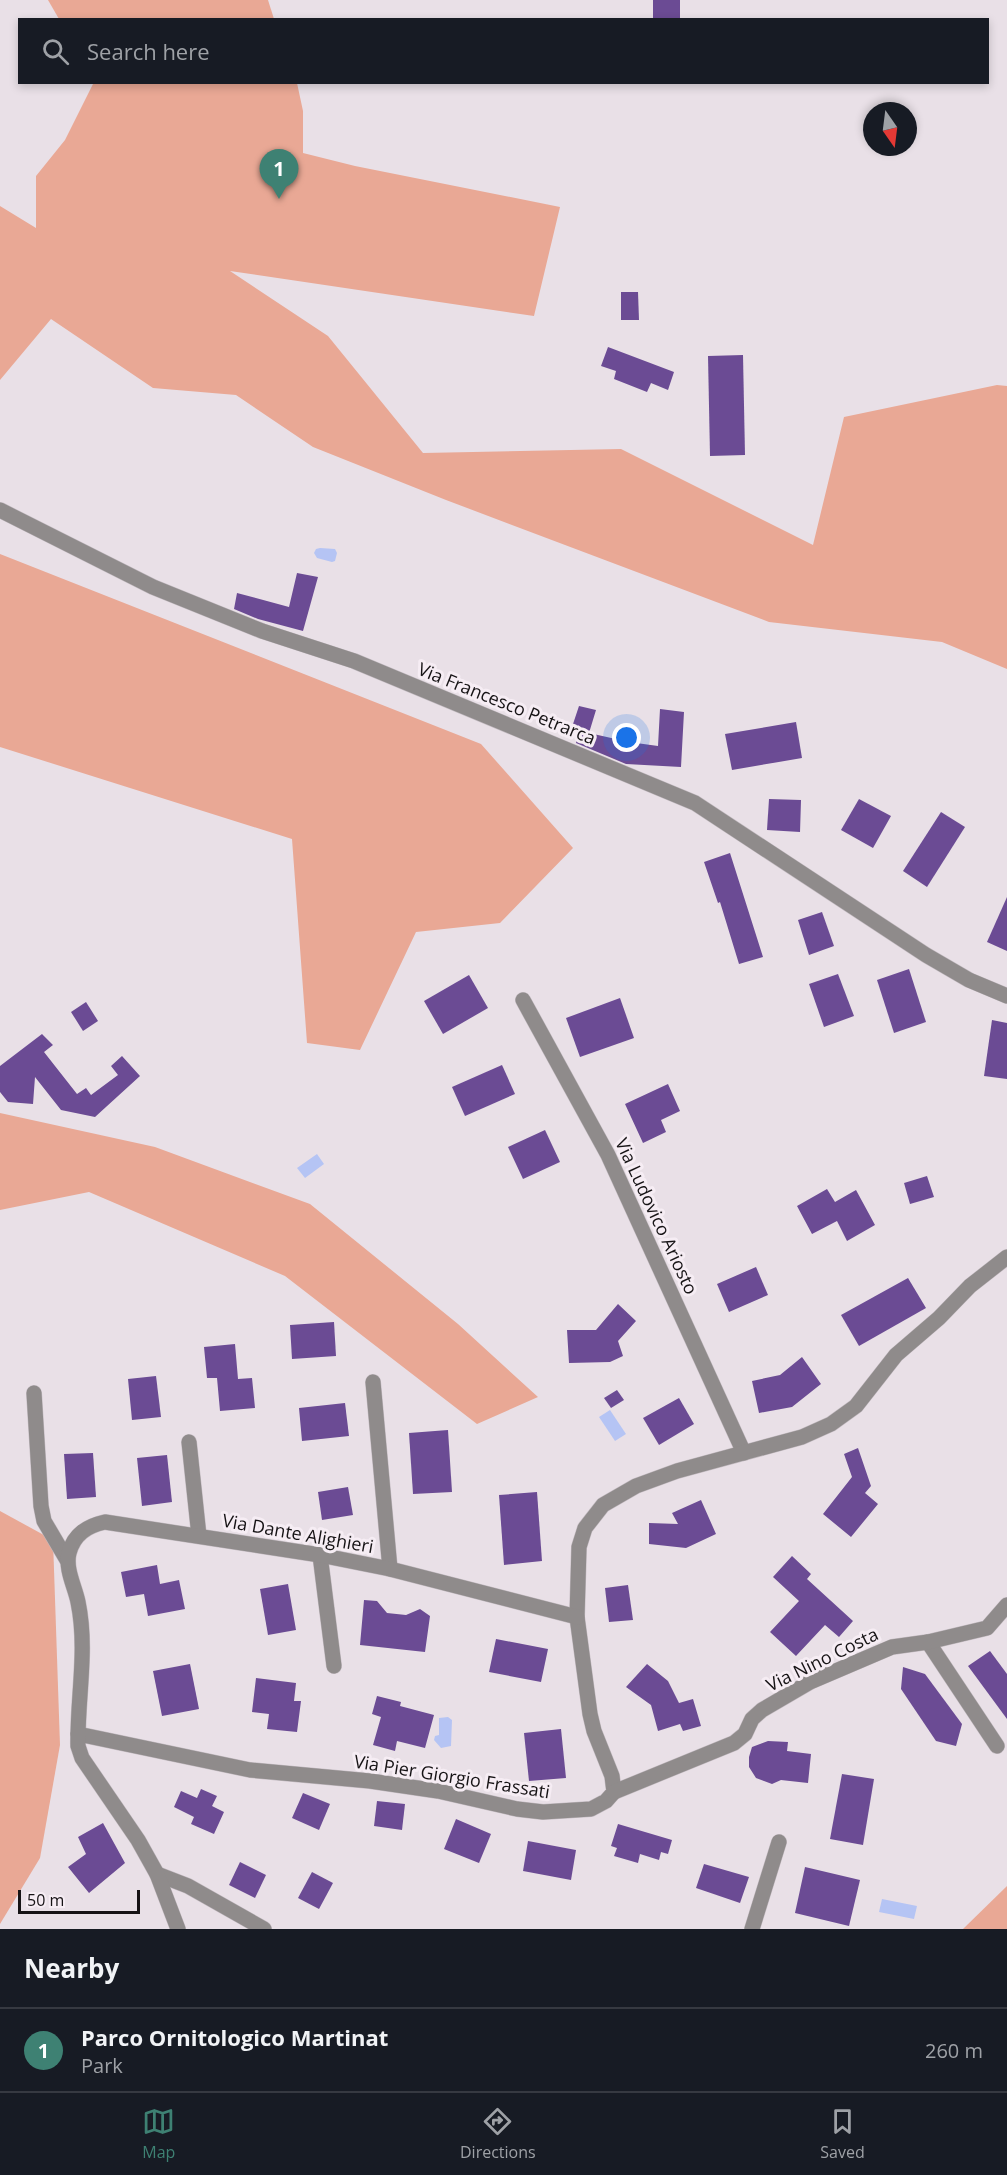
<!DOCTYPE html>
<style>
:root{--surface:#171b24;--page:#20242c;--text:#f1f3f6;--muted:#9ea1a6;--line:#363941;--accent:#3e8173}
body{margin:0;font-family:"Open Sans",sans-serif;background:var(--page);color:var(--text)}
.compass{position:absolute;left:863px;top:102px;width:54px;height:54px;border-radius:50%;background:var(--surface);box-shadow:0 3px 9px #0003;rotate:166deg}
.scale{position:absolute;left:18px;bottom:15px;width:122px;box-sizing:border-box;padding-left:6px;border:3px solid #161315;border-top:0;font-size:16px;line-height:21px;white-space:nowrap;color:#161315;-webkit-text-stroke:4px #f6edf4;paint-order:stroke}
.you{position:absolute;left:627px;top:738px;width:21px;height:21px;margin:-15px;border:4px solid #fff;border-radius:50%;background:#1a73e8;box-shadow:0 0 0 9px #1a73e833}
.badge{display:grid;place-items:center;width:39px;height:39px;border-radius:50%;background:var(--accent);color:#fff;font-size:20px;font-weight:700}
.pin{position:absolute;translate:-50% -50px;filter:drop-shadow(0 2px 3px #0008)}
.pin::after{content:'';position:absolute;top:32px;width:21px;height:18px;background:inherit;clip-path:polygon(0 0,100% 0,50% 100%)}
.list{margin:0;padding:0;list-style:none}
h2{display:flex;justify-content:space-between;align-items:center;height:78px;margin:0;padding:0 24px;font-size:26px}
h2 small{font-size:20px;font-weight:400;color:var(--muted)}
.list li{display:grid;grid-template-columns:39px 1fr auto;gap:18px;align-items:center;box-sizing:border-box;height:84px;padding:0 24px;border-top:2px solid var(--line)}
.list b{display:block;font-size:22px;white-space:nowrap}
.list p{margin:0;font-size:20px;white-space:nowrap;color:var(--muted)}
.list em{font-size:20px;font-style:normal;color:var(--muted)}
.icon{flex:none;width:33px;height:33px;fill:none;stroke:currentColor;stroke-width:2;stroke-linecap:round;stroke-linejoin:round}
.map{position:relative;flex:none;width:1007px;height:1929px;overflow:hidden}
.search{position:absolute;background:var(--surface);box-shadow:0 3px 9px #0003;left:18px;right:18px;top:18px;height:66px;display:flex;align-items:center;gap:15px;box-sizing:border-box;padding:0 21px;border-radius:0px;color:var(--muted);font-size:22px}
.sheet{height:162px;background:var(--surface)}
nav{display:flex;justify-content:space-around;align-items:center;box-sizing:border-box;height:84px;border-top:2px solid var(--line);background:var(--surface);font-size:16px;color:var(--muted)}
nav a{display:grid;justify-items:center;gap:3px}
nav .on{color:var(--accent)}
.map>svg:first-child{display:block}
.green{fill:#e9a895}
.water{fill:#b5c4f4}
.building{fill:#6b4b94}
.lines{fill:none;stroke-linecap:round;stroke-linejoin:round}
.minor-casing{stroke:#c3bbc1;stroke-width:16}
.minor{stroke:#8f8b8b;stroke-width:15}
.labels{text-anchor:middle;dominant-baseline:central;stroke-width:6;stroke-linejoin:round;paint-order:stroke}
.street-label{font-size:18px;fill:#161315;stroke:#f6edf4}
</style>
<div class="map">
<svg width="1007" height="1929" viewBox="0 0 1007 1929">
<rect width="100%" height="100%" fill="#e9e0e7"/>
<g class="green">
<path d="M48,0H268L274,19H59Z"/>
<path d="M94,82L297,83L303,111V153L355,166L560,207L534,316L230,271L328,336L423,453L621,449L813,545L844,417L997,385L1007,386V669L942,642L769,622L446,500L313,447L236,395L153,388L51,319L0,380V206L36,228V176L65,140Z"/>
<path d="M0,554L481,744L573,848L500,923L416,932L360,1050L307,1043L292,839L0,747Z"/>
<path d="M0,1113L155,1147L310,1204L458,1324L538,1397L477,1424L285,1276L89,1192L0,1210Z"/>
<path d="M0,1511L53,1540L60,1745L40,1858L0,1924Z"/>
<path d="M1007,1886V1929H963Z"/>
</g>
<g class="water">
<path d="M320,548L335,549L337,553L335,561L332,562L317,558L314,553L316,549Z"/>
<path d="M317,1154L324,1164L305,1178L297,1168Z"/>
<path d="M610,1410L626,1434L615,1441L599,1417Z"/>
<path d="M448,1717L452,1720L451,1746L441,1748L434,1740L435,1736L439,1735V1718Z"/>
<path d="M882,1899L917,1906L914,1919L879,1912Z"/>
</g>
<g class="building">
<rect x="653" y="0" width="27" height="20"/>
<path d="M621,292H638L639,320H621Z"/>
<path d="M608,347L674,372L668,390L651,383L647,392L614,379L616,371L601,366Z"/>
<path d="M743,355L745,455L710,456L708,356Z"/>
<path d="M297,573L318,577L303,631L258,619L234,609L237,593L289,607Z"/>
<path d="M579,706L596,710L589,733L629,742L658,746L660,709L684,712L681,767L626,764L576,743L579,731L571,730Z"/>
<path d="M796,722L802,758L732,770L725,734Z"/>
<path d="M769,799L801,800L800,832L767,830Z"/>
<path d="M859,799L891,816L873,848L841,830Z"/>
<path d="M941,812L965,827L927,887L903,871Z"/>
<path d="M730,853L763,957L739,964L720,902L718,903L704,862Z"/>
<path d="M1007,897V951L987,942Z"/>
<path d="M822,912L834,946L809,955L798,920Z"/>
<path d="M909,969L926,1022L894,1033L877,980Z"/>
<path d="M838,974L854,1016L824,1027L809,984Z"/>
<path d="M469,975L488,1008L443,1034L424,1001Z"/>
<path d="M620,998L634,1038L580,1057L566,1018Z"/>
<path d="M86,1002L98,1021L83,1031L71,1012Z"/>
<path d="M992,1020L1007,1023V1079L984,1076Z"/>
<path d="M42,1034L53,1045L44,1052L77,1094L86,1088L91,1095L118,1075L111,1066L122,1056L140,1076L95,1117L61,1110L35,1077L33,1104L8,1102L0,1092V1066Z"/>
<path d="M502,1065L515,1094L465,1116L452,1087Z"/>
<path d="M668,1084L680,1111L661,1120L666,1132L643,1143L625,1104Z"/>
<path d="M545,1130L560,1162L523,1179L508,1147Z"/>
<path d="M927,1176L934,1197L910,1204L904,1183Z"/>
<path d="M827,1189L835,1202L856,1190L875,1225L847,1241L837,1221L812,1234L797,1206Z"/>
<path d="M756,1267L768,1295L729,1312L717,1284Z"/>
<path d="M908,1278L926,1308L859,1346L841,1315Z"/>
<path d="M618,1304L636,1321L618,1341L623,1356L610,1362L569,1363L567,1330H596Z"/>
<path d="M334,1322L336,1356L292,1359L290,1325Z"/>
<path d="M235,1344L238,1379L252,1378L255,1408L220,1411L217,1378H207L204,1347Z"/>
<path d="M802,1357L821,1384L792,1407L759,1413L752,1381L780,1375Z"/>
<path d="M156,1376L161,1417L132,1420L128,1379Z"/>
<path d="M617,1390L624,1400L611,1408L604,1398Z"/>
<path d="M679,1398L694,1424L659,1445L643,1418Z"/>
<path d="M345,1403L349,1436L302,1441L299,1408Z"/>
<path d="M448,1430L452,1492L413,1494L409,1433Z"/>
<path d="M858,1448L871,1486L865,1493L878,1504L851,1537L823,1514L852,1477L844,1454Z"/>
<path d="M93,1453L96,1497L67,1499L64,1454Z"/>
<path d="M167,1455L172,1502L142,1506L137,1458Z"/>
<path d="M348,1487L353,1515L322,1520L318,1492Z"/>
<path d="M537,1492L542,1561L504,1565L499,1495Z"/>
<path d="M701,1500L716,1534L686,1548L649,1544V1523L678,1524L672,1513Z"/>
<path d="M792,1556L811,1574L807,1579L853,1621L839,1637L825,1625L796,1656L770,1632L799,1601L773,1577Z"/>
<path d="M157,1565L160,1584L179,1580L185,1609L148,1616L144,1594L126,1597L121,1572Z"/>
<path d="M288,1584L296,1630L268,1635L260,1589Z"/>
<path d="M628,1585L633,1620L609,1622L605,1588Z"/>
<path d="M364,1600L377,1601L387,1613L406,1615L420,1609L430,1616L425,1652L360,1645Z"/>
<path d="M496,1639L548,1649L541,1682L489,1672Z"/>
<path d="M990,1651L1007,1674V1719L968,1666Z"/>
<path d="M190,1664L199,1709L162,1716L153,1671Z"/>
<path d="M647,1664L668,1681L679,1703L693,1699L701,1726L683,1731L680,1724L658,1731L651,1705L626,1687Z"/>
<path d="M903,1667L925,1674L962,1724L956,1746L936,1741L901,1689Z"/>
<path d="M256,1678L296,1683L294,1701H301L297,1732L267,1729L269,1714L252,1712Z"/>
<path d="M377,1696L401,1702L400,1706L434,1715L425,1748L397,1741L395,1751L373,1745L381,1717L372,1714Z"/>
<path d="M561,1729L566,1778L529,1781L524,1733Z"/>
<path d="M768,1741L788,1742L787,1751L811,1754L808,1783L781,1780L772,1784L756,1778L749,1767V1757L752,1747Z"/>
<path d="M842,1774L874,1779L863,1845L830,1839Z"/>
<path d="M201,1789L217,1796L212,1806L224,1812L214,1834L191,1824L194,1817L174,1807L181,1791L197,1798Z"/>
<path d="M303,1793L330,1804L319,1830L292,1818Z"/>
<path d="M377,1801L405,1804L402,1830L374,1826Z"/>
<path d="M456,1819L491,1834L479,1863L444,1849Z"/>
<path d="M103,1823L125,1863L89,1893L68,1867L86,1854L78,1837Z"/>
<path d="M618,1824L672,1840L668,1854L661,1852L659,1860L640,1854L638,1863L614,1856L617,1848L611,1846Z"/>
<path d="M528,1841L576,1850L571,1880L523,1871Z"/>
<path d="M240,1862L266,1875L255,1898L229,1885Z"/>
<path d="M704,1864L749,1877L740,1903L696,1888Z"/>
<path d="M805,1867L860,1880L849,1926L795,1913Z"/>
<path d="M312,1872L333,1883L319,1909L298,1898Z"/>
</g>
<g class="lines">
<defs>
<g id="minor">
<path d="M0,510L153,587L262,631L354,661L695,803L926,955L969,980L1007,996"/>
<path d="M523,1000L608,1155L744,1453"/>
<path d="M373,1382L390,1569"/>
<path d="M34,1393L41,1506L44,1521L67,1560"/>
<path d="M189,1442L199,1536"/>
<path d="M320,1555L334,1666"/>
<path d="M928,1642L997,1746"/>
<path d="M78,1734L250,1770L370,1781L438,1791L517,1809L543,1812L591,1809L606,1801L614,1792L612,1776L594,1731L590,1714L577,1617L579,1547L585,1528L603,1505L636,1486L677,1471L802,1437L831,1424L856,1406L896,1355L939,1318L970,1286L1007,1257"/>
<path d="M614,1792L734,1743L745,1734L752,1719L762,1710L810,1682L892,1647L928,1642L987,1628L1007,1605"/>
<path d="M157,1874L188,1886L264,1929"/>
<path d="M178,1929L157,1874L138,1840L82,1758L78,1746C77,1698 88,1650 78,1602C75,1587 65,1569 69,1553C74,1534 87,1526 105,1522L320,1555L390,1569L577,1617"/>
<path d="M752,1929L779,1842"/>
</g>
</defs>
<use href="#minor" class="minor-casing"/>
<use href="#minor" class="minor"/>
</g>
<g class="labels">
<g class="street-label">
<text transform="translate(507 703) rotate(22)">Via Francesco Petrarca</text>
<text transform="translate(657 1216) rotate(65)">Via Ludovico Ariosto</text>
<text transform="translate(298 1533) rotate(10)">Via Dante Alighieri</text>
<text transform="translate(822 1659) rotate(-26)">Via Nino Costa</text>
<text transform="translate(452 1776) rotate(9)">Via Pier Giorgio Frassati</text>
</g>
</g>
</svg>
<svg class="compass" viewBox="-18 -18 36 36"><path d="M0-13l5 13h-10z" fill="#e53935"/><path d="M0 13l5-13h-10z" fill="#9ea1a6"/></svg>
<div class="scale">50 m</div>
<div class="you"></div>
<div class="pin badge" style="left:279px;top:199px">1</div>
<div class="search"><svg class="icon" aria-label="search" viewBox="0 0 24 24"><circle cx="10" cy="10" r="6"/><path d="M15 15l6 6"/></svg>Search here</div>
</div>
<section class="sheet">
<h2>Nearby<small></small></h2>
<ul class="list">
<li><span class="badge">1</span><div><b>Parco Ornitologico Martinat</b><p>Park</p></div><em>260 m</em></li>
</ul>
</section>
<nav>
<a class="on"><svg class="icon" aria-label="map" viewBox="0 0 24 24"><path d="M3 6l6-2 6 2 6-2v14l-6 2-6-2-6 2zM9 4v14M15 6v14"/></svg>Map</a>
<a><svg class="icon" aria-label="directions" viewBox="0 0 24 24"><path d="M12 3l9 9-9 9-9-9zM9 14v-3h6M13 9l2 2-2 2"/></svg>Directions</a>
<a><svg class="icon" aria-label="saved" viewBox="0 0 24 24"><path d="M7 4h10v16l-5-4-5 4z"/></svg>Saved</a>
</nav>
